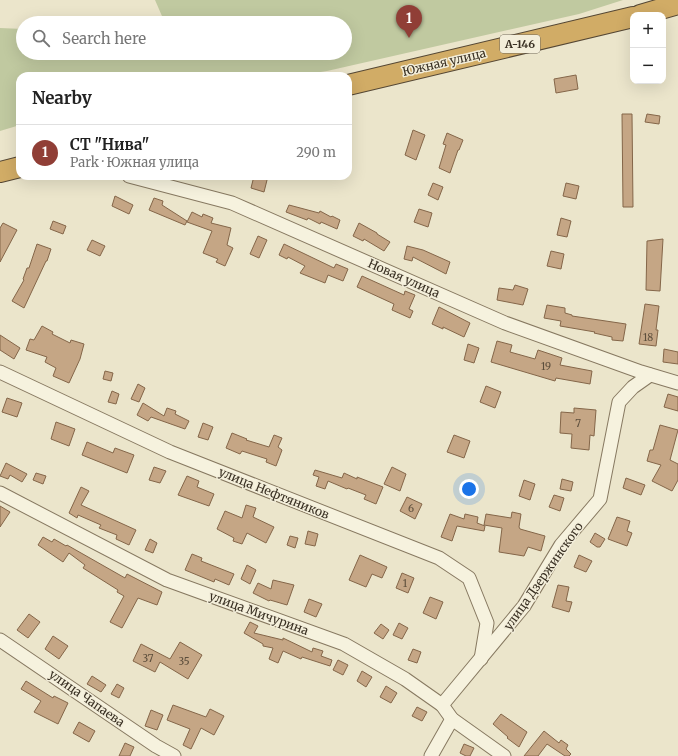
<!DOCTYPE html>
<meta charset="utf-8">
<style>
:root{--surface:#fff;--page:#f6f6f6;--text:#222;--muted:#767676;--line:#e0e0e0;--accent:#903e36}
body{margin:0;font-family:Merriweather,serif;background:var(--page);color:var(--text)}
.controls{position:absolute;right:12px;top:12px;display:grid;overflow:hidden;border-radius:8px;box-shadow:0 4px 16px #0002}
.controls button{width:36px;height:36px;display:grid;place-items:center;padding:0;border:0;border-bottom:1px solid var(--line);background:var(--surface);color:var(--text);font:20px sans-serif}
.you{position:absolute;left:469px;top:489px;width:14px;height:14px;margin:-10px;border:3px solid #fff;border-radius:50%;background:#1a73e8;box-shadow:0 0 0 6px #1a73e833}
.badge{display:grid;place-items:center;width:26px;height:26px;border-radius:50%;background:var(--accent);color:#fff;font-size:13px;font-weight:700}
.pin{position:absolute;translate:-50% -33px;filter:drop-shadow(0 1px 2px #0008)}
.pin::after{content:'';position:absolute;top:21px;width:14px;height:12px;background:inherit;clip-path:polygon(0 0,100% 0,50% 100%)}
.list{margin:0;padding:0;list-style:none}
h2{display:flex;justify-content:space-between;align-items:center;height:52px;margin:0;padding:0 16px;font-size:17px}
h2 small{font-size:13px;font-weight:400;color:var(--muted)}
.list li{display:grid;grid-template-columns:26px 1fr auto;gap:12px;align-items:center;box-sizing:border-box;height:56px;padding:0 16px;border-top:1px solid var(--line)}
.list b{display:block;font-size:15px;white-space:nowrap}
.list p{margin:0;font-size:13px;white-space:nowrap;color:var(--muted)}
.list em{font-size:13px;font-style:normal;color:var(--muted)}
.icon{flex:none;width:22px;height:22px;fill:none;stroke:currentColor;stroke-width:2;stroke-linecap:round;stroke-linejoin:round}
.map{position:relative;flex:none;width:678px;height:756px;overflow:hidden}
.search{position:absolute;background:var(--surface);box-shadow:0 4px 16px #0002;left:16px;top:16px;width:336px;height:44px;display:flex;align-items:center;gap:10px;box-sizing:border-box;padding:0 14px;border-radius:22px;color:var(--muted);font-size:15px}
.panel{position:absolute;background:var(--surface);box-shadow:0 4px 16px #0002;left:16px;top:72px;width:336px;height:108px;border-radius:12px}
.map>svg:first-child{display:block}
.green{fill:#c0c9a0}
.building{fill:#c5a685;stroke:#846649}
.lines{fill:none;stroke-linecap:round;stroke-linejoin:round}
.minor-casing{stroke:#877961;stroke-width:15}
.highway-casing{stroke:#554734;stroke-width:22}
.minor{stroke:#f6f2de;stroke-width:13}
.highway{stroke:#d1ac66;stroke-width:20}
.labels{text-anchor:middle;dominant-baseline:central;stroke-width:3;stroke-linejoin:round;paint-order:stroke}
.number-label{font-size:10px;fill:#5c4e3c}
.shield{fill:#f3eeda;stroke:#71695a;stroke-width:1}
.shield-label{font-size:11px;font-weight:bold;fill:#393023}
.street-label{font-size:12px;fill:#393023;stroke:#f3eeda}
</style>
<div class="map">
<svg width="678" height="756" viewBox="0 0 678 756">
<rect width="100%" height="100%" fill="#ebe5cb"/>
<path class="green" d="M155,0H623L579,14L327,71L295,76H20V125L0,131V28L23,29V53H345V23H165Z"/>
<g class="building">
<path d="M576,75L578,89L556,93L554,79Z"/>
<path d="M622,114H632L633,207H623Z"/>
<path d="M647,114L660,116L659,124L645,122Z"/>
<path d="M413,130L425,135L416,160L405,155Z"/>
<path d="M447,133L463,140L459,150H458L450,173L439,168L446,145L443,144Z"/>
<path d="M254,176H268L264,192L251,188Z"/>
<path d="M433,183L443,187L438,200L428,195Z"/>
<path d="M566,183L579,186L576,199L563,196Z"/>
<path d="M115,196L133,205L129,214L112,206Z"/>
<path d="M154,198L163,201L162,205L187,221L185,225L149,210Z"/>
<path d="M289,205L319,213L320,211L331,217L332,216L340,220L337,229L321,222L320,224L308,218L307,220L286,212Z"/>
<path d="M419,209L432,213L428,227L414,222Z"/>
<path d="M192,212L202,217L203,214L213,218L211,223L231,228L227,245L233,248L225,266L216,262L218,259L203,253L212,231L187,222Z"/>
<path d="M561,218L571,221L567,237L557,235Z"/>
<path d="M53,221L66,226L63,234L50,229Z"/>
<path d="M3,223L17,230L0,262V228Z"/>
<path d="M359,223L377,233V234L390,242L384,251L364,239L363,241L353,236Z"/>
<path d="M258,236L267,240L259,258L250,254Z"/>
<path d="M663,239L660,291L646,290L647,241Z"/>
<path d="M92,240L105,246L100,256L87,250Z"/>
<path d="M37,244L51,249L47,261H46L24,308L12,301L24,280L23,279L27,268H29Z"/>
<path d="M284,244L334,268L336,264L348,269L343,281L328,275L325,283L300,273L305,266L288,257L287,259L279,255Z"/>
<path d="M407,246L423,250L450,262L446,274L413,257L412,261L404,259Z"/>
<path d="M551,251L564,254L561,269L547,266Z"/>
<path d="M362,276L404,295L405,291L415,295L409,309L413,311L410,318L392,310L394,304L357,287Z"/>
<path d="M515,285L528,289L523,305L497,300L499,288L513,290Z"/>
<path d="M645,304L659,306L656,330H658L656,346L639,344Z"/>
<path d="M547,305L565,308V313L572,315V316L626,324L623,341L612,340V337L594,333L595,332L560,326L561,321L544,318Z"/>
<path d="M439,307L470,323L464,337L443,327V329L432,324Z"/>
<path d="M42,326L53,332L52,334L70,343L71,340L84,344L80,359L69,383L53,376L56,368L45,362L47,357L26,350L30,339L34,340Z"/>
<path d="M0,335L20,348L14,359L0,350Z"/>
<path d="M497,341L512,345L510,352L535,359L538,350L562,358L560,365L592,371L590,384L556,378L555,381L491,362Z"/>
<path d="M468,344L479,348L474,363L464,360Z"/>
<path d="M664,349L678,352V364L663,362Z"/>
<path d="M105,371L113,373L111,381L103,379Z"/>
<path d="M138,384L145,388L139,402L131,399Z"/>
<path d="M486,386L501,392L495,408L480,402Z"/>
<path d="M112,391L119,394L116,404L108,402Z"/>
<path d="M668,394L678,397V411L664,407Z"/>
<path d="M7,398L22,403L17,417L2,412Z"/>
<path d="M143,403L164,416L167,408L176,411L175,414L189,421L185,429L151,417L148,421L137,415Z"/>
<path d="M574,408L596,410L594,436L590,435L589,450L571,448L572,434L560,433L561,412L574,413Z"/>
<path d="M56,422L75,429L69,446L51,439Z"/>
<path d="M203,423L213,427L208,440L198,437Z"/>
<path d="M660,425L678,430L670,460L678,464V480L672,491L652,481L661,465L647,461L650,450H653Z"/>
<path d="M232,433L247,439L246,440L269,447L274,435L282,438L278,447L282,450L276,466L266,462L267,459L242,451L240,454L226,448Z"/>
<path d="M454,435L470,441L464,458L447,452Z"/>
<path d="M87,442L113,453L115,448L134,455L127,473L82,455Z"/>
<path d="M6,463L27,474L22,482L10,475L8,479L0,476Z"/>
<path d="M154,467L166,471L160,483L149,480Z"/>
<path d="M392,467L406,474L400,491L384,484Z"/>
<path d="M315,470L342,478L344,473L357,479V477L383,487L376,504L364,499L366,495L348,488L347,489L328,481L325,489L316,486L319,477L313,475Z"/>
<path d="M36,473L46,476L43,484L33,480Z"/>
<path d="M187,476L199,481L197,487L214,494L209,506L178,495Z"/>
<path d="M626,478L645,485L641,495L623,488Z"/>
<path d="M562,479L573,482L571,491L560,489Z"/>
<path d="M524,480L535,484L530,500L519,496Z"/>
<path d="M81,487L89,491L81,505L136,530L129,545L116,539L117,535L99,528L101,525L78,515L77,518L69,513Z"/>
<path d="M554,495L564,498L560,511L549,507Z"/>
<path d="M407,497L422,504L415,519L400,511Z"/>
<path d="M246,505L256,508L253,517L274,527L266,543L247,533L242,544L233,541L234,538L217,529L225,511L242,518Z"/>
<path d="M0,506L10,512L0,527Z"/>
<path d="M512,512L521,514L519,527L520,529L545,536L541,551L528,547L524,556L499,552L502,528L484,525L486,514L511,518Z"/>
<path d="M450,514L464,519L465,514L478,517L477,523L485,526L484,531L457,526L452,541L441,537Z"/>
<path d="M617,517L630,521L627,531L632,533L627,546L608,539Z"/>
<path d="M308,531L318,534L315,546L305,544Z"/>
<path d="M595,533L605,539L600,547H597L590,542Z"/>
<path d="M290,536L298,538L295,548L287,545Z"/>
<path d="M43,537L52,542L54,539L66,546L67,545L125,578L127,574L162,592L157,605L138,598L122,628L110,622L124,596L117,592L118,590L83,568L85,565L69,553L63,562L38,545Z"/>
<path d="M150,539L157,543L153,553L145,550Z"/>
<path d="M192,554L202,558L201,561L234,574L229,585L215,579L214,582L185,570Z"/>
<path d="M360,555L387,567L382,578L372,574L366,587L349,580Z"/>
<path d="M579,555L592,561L586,572L574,567Z"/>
<path d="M247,565L256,570L250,584L241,579Z"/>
<path d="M402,573L414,578L408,593L396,588Z"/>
<path d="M273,580L294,585L287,605L270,600L269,601L253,593L258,583L271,589Z"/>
<path d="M558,585L569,587L566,601L572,602L569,612L552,607Z"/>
<path d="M430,597L443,602L436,619L423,613Z"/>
<path d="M309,599L322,604L316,617L304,612Z"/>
<path d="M29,614L40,622L28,638L17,630Z"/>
<path d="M250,622L258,626L254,633L283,640V638L312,652L313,648L323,651L321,656L332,660L330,666L302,657L301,659L283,651L278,663L269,659L273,648L263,646V644L244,633Z"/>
<path d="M399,623L408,628L402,639L393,635Z"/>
<path d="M381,624L389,630L383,639L374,633Z"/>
<path d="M53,636L68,646L59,659L45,649Z"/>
<path d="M180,642L202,655L188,679L160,662L155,672L133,661L141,644L170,659Z"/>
<path d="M413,649L421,652L417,663L408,660Z"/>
<path d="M338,660L348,665L343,675L333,670Z"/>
<path d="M362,671L372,677L366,687L357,681Z"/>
<path d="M92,676L106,685L101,692L87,684Z"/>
<path d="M26,681L53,698L54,696L68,703L58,724L34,712L41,701L21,689Z"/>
<path d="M117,684L124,688L119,698L111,694Z"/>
<path d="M386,686L397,693L391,703L380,697Z"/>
<path d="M173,705L206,717L210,709L224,716L214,735L201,728L191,749L183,745L190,729L167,720Z"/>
<path d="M417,707L427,712L422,721L412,716Z"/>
<path d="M151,710L163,715L157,730L145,726Z"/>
<path d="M501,714L527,732L519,747L507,738L508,737L493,724Z"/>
<path d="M79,722L95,731L89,742L73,733Z"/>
<path d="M544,731L559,743L561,740L568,745L566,749L571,754L569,756H565L547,744L538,756H524Z"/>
<path d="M125,743L134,747L130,756H119Z"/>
<path d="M464,744L474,748L470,756H466L460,753Z"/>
</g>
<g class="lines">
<defs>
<g id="minor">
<path d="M129,176L232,203L505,323L641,372L678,383"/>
<path d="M0,372L170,452L439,558L469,578L487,623L481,659"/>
<path d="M0,493L167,580L344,644L405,679L442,705L452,719L504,756"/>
<path d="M0,640L156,746L174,756"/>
<path d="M442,705L524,606L561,545L600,499L619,402L633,387L650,375"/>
<path d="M431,756L452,719"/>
</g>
<g id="highway">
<path d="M640,15L678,4"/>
<path d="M348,85L633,17"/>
<path d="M0,172L20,167"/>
</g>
</defs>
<use href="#minor" class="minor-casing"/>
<use href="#highway" class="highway-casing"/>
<use href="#minor" class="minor"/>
<use href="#highway" class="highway"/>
</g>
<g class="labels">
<g class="number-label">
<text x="648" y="337">18</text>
<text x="546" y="366">19</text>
<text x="578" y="423">7</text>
<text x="411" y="508">6</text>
<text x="405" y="583">1</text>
<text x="148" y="658">37</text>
<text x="184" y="661">35</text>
</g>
<rect class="shield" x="500" y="35" width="40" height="18" rx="3"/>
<g class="shield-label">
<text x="520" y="44">А-146</text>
</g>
<g class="street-label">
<text transform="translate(444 62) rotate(-13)">Южная улица</text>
<text transform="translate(404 278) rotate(24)">Новая улица</text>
<text transform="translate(274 493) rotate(22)">улица Нефтяников</text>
<text transform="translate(543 576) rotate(-55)">улица Дзержинского</text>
<text transform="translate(259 613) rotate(20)">улица Мичурина</text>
<text transform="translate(87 698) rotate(35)">улица Чапаева</text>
</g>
</g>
</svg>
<div class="controls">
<button>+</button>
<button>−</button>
</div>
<div class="you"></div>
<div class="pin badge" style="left:409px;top:38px">1</div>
<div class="search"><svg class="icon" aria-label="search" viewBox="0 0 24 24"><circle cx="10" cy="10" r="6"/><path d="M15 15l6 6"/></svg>Search here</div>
<section class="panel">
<h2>Nearby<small></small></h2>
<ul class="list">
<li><span class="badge">1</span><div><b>СТ &quot;Нива&quot;</b><p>Park · Южная улица</p></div><em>290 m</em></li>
</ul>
</section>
</div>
